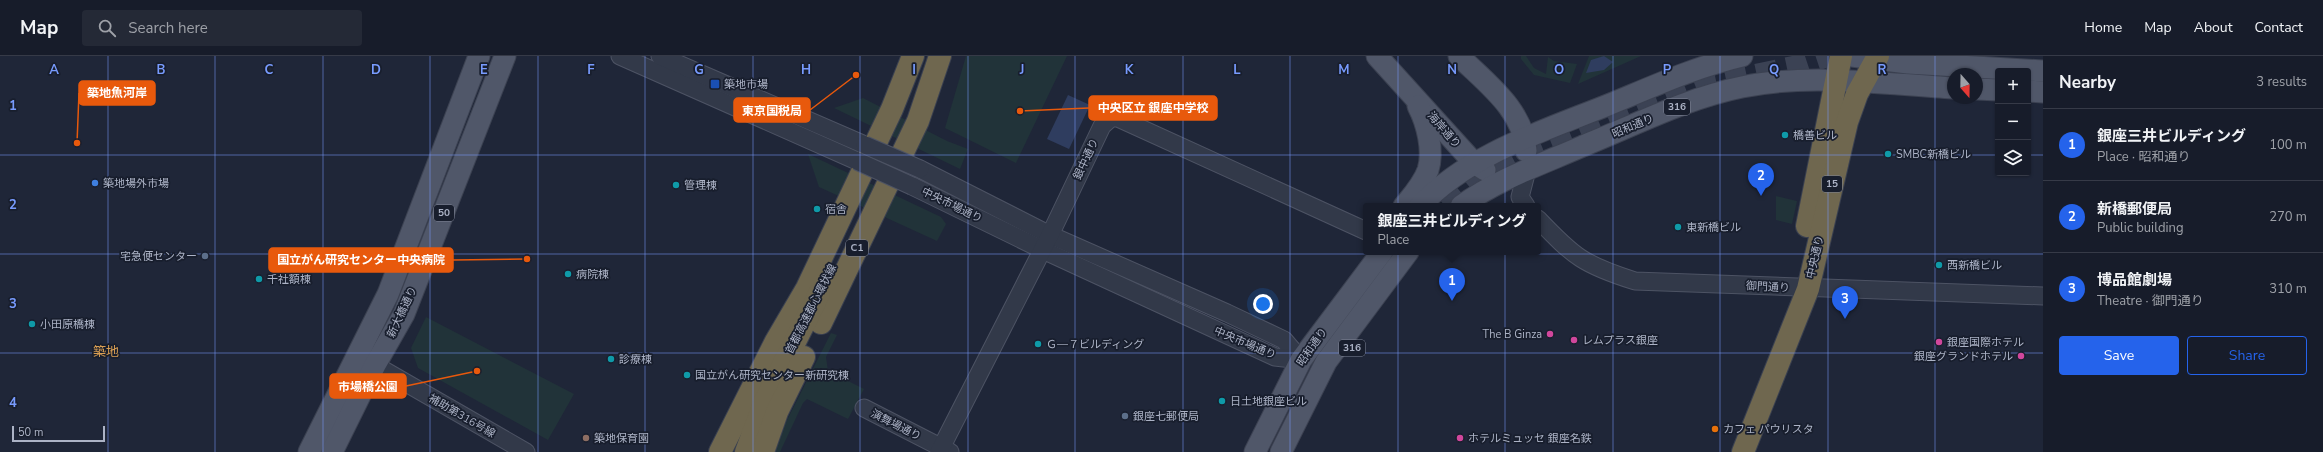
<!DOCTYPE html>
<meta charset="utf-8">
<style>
:root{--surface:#171c2a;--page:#242936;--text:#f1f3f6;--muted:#9ea1a8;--line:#363a47;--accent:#2563eb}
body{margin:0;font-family:"Nunito Sans","Noto Sans JP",sans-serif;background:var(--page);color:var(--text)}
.controls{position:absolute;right:12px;top:12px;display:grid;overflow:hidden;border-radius:4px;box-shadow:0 1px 3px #0004}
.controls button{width:36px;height:36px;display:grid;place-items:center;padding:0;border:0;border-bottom:1px solid var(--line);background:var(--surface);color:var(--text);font:20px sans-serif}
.compass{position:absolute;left:1947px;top:12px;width:36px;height:36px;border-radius:50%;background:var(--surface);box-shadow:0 1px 3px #0004;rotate:160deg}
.scale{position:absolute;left:12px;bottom:10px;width:93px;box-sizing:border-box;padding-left:4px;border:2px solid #acb3c6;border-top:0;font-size:11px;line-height:14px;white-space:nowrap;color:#acb3c6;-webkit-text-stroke:3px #181e2d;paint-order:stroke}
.you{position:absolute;left:1263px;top:248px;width:14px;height:14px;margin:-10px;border:3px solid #fff;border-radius:50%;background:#1a73e8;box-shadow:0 0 0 6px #1a73e833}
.badge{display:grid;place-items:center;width:26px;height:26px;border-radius:50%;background:var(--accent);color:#fff;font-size:13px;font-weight:700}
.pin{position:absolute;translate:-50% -33px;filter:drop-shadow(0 1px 2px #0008)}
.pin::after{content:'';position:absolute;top:21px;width:14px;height:12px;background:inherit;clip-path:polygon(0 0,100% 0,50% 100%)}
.popup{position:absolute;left:1363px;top:147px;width:178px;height:52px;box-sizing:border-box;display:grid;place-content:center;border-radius:4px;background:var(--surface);filter:drop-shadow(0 1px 3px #0005);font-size:13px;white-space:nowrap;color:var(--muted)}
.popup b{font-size:15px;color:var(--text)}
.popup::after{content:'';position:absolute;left:50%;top:100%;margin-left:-8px;border:8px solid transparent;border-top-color:var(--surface)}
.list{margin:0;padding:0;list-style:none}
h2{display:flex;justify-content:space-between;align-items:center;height:52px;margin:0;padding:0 16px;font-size:17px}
h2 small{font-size:13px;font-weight:400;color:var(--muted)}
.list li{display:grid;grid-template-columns:26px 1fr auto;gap:12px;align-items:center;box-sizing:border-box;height:72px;padding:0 16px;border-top:1px solid var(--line)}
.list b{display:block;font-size:15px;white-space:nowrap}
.list p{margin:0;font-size:13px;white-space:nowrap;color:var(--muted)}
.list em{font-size:13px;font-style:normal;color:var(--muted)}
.actions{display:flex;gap:8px;padding:12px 16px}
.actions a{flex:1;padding:9px 0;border:1px solid var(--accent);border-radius:4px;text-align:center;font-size:14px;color:var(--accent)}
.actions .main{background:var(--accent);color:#fff}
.icon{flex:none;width:22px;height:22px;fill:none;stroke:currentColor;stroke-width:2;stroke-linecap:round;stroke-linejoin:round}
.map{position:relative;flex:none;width:2043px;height:396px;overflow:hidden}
header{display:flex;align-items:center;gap:24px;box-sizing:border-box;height:56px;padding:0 20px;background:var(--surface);border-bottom:1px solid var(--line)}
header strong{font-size:19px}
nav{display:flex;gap:22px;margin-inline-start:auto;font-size:14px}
.search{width:280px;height:36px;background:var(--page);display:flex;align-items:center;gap:10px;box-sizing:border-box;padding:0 14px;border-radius:4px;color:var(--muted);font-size:15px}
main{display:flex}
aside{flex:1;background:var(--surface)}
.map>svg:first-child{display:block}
.green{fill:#213339}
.water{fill:#2f3d5f}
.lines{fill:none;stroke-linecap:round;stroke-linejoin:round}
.major-tunnel{stroke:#3b4254;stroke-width:21;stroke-dasharray:21 10;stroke-linecap:butt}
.minor-casing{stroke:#4d5364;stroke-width:19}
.major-casing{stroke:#3c4252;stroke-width:23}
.highway-casing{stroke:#3a4050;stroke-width:24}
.minor{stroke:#323949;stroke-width:17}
.major{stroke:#505769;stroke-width:21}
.highway{stroke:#6f674f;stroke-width:22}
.minor-bridge-casing{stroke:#4d5364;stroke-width:19;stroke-linecap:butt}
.minor-bridge{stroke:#323949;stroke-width:17}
.grid{fill:none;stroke:#789bfe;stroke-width:1;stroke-opacity:0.55}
.transit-dot{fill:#1a4fb4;stroke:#181e2d;stroke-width:1.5}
.culture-dot{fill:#0f9aa8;stroke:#181e2d;stroke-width:1.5}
.shop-dot{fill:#3f7fe0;stroke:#181e2d;stroke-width:1.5}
.service-dot{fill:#5c6f8a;stroke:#181e2d;stroke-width:1.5}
.hotel-dot{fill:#d1479c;stroke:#181e2d;stroke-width:1.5}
.food-dot{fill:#e8710a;stroke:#181e2d;stroke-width:1.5}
.education-dot{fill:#8d6e63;stroke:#181e2d;stroke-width:1.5}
.labels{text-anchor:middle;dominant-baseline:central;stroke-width:3.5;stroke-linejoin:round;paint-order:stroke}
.shield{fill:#181e2d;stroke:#808698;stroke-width:1}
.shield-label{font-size:10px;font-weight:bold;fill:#acb3c6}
.poi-label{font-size:11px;fill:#acb3c6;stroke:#181e2d;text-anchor:start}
.street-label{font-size:11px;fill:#acb3c6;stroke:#181e2d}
.quarter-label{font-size:13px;fill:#da9f53;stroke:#181e2d}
.grid-label{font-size:13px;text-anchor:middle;font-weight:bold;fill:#789bfe;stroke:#181e2d;stroke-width:3.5;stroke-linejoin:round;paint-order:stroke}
.leader{fill:none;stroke:#e8590c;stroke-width:1.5}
.callout-dot{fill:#e8590c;stroke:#181e2d;stroke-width:1.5}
.callout{fill:#e8590c;stroke:#e8590c;stroke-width:1.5}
.callout-label{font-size:12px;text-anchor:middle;font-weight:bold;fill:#fff}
</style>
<header>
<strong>Map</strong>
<div class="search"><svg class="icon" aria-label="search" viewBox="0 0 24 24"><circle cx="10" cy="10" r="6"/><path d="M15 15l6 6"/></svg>Search here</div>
<nav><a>Home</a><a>Map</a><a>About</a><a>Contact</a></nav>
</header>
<main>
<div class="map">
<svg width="2043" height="396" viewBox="0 0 2043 396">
<rect width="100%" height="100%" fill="#1f2638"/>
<g class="green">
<path d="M966,0H1067L1016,107L945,72Z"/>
<path d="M1521,0H1526L1534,12L1546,18L1548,1L1554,5L1577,8L1570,27L1534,19L1521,3Z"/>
<path d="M1589,0H1641L1578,28Z"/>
<path d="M863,42L947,85L968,93L960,113L834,52Z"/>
<path d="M808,98L941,161L946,168L937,185L819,131Z"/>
<path d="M1776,140L1797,145L1792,168L1776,164Z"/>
<path d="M426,261L574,338L548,384L418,312L411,292Z"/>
<path d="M831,277L837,279L826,301L828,315L864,333L848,363L807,343L803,347L780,396H775L786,366Z"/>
</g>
<g class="water">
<path d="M1604,0L1613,6L1604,14L1586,17L1591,4Z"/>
<path d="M1068,39L1090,49L1069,93L1047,83Z"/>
</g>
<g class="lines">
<path class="major-tunnel" d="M1445,150L1470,129L1518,104L1697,31L1805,8L1829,0"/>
<defs>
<g id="minor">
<path d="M620,0L857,105"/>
<path d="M660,0L865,89"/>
<path d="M920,113L1050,179L1227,257L1284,284L1301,304"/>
<path d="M912,130L1043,194L1275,301L1301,304"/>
<path d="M1526,150L1520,141L1527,114"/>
<path d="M1538,163C1574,201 1584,209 1635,225L2043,240"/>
<path d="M362,306L375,309L526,396"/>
<path d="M864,352L950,396"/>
<path d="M939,396L1050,179L1102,70L1111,62H1118L1366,175"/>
</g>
<g id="major">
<path d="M1377,0L1474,107L1485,114"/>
<path d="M1459,0C1486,27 1524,54 1526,95"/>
<path d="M1852,0L1908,7L2043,15"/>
<path d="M1977,33L1998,34"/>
<path d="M2028,35L2043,36"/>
<path d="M1404,150C1413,139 1423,128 1428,114C1434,95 1427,67 1418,50"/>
<path d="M1420,150C1469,98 1543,75 1608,49C1652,31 1695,11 1742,0"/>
<path d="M1461,150C1498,123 1542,108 1583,90C1635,69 1687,42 1742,31C1810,17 1884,28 1953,32"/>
<path d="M309,396L388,238L479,0"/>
<path d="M332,396L375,309L404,258L505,0"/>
<path d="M1255,396L1301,304L1382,196"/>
<path d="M1281,396L1326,306L1408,196"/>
</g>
<g id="highway">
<path d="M1807,170L1841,0"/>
<path d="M821,267L918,65L940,0"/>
<path d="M720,396L776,285L807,232L892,53L913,0"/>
<path d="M746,396L765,345L819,238"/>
<path d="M763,396L777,356L804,301"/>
<path d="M1743,396L1808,233L1847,66L1857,38L1878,0"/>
</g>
</defs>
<use href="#minor" class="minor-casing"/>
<use href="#major" class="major-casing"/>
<use href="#highway" class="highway-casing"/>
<use href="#minor" class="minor"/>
<use href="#major" class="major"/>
<use href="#highway" class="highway"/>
<defs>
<g id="minor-bridge">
<path d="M865,89L920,113"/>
<path d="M857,105L912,130"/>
</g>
</defs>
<use href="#minor-bridge" class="minor-bridge-casing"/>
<use href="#minor-bridge" class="minor-bridge"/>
</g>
<path class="grid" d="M108,0V396M215,0V396M323,0V396M430,0V396M538,0V396M645,0V396M753,0V396M860,0V396M968,0V396M1075,0V396M1183,0V396M1290,0V396M1398,0V396M1505,0V396M1613,0V396M1720,0V396M1828,0V396M1935,0V396M0,99H1998M2028,99H2043M0,198H2043M0,297H2043"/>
<rect class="transit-dot" x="710" y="23" width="10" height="10" rx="2"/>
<g class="culture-dot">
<circle cx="1785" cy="79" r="4"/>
<circle cx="1888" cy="98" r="4"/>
<circle cx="676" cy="129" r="4"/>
<circle cx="817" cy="153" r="4"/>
<circle cx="1678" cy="171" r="4"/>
<circle cx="1939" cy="209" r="4"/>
<circle cx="568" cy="218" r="4"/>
<circle cx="259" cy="223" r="4"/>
<circle cx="32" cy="268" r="4"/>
<circle cx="1038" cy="288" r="4"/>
<circle cx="611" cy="303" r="4"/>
<circle cx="687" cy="319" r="4"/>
<circle cx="1222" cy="345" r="4"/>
</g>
<circle class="shop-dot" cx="95" cy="127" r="4"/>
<g class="service-dot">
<circle cx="205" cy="200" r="4"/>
<circle cx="1125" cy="360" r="4"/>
</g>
<g class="hotel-dot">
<circle cx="1550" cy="278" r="4"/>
<circle cx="1574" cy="284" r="4"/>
<circle cx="1939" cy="286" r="4"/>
<circle cx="2021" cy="300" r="4"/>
<circle cx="1460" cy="382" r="4"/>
</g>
<circle class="food-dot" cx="1715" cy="373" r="4"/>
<circle class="education-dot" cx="586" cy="382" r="4"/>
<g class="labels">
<g class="shield">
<rect x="1664" y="43" width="26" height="16" rx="3"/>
<rect x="1822" y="120" width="20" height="16" rx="3"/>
<rect x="434" y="149" width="20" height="16" rx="3"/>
<rect x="846" y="184" width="22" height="16" rx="3"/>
<rect x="1339" y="284" width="26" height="16" rx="3"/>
</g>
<g class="shield-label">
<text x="1677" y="51">316</text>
<text x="1832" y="128">15</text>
<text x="444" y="157">50</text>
<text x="857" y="192">C1</text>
<text x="1352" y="292">316</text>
</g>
<g class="poi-label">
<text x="724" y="28">築地市場</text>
<text x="1793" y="79">橋善ビル</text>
<text x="1896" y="98">SMBC新橋ビル</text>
<text x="103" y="127">築地場外市場</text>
<text x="684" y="129">管理棟</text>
<text x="825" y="153">宿舎</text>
<text x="1686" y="171">東新橋ビル</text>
<text x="197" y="200" text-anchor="end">宅急便センター</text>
<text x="1947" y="209">西新橋ビル</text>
<text x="576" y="218">病院棟</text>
<text x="267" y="223">千社額棟</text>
<text x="40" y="268">小田原橋棟</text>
<text x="1542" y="278" text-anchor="end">The B Ginza</text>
<text x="1582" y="284">レムプラス銀座</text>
<text x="1947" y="286">銀座国際ホテル</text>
<text x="1046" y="288">Ｇ―７ビルディング</text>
<text x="2013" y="300" text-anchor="end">銀座グランドホテル</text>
<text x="619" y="303">診療棟</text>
<text x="695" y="319">国立がん研究センター新研究棟</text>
<text x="1230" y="345">日土地銀座ビル</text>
<text x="1133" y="360">銀座七郵便局</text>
<text x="1723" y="373">カフェ パウリスタ</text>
<text x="594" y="382">築地保育園</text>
<text x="1468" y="382">ホテルミュッセ 銀座名鉄</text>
</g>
<g class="street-label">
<text transform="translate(1633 70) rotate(-23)">昭和通り</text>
<text transform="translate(1444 74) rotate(49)">海岸通り</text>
<text transform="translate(1086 103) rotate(-65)">銀中通り</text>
<text transform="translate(952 149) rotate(26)">中央市場通り</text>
<text transform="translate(1815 201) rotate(-77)">中央通り</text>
<text transform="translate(1768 231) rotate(3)">御門通り</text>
<text transform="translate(811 253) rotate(-63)">首都高速都心環状線</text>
<text transform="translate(402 256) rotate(-65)">新大橋通り</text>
<text transform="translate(1245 287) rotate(23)">中央市場通り</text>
<text transform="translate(1312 291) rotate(-55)">昭和通り</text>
<text transform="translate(462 360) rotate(30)">補助第316号線</text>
<text transform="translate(896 369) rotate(27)">演舞場通り</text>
</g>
<g class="quarter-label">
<text x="106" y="296">築地</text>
</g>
</g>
<g class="grid-label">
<text x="54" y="18">A</text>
<text x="161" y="18">B</text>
<text x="269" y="18">C</text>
<text x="376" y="18">D</text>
<text x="484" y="18">E</text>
<text x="591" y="18">F</text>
<text x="699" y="18">G</text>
<text x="806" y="18">H</text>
<text x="914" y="18">I</text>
<text x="1022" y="18">J</text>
<text x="1129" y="18">K</text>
<text x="1237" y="18">L</text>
<text x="1344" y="18">M</text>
<text x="1452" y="18">N</text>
<text x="1559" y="18">O</text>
<text x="1667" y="18">P</text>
<text x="1774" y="18">Q</text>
<text x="1882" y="18">R</text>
<text x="13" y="54">1</text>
<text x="13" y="153">2</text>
<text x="13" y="252">3</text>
<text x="13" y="351">4</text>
</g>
<path class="leader" d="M77 87L79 37M1020 55L1089 52M856 19L810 54M527 203L453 204M477 315L406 330"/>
<g class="callout-dot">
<circle cx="77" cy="87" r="4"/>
<circle cx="1020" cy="55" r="4"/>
<circle cx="856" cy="19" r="4"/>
<circle cx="527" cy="203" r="4"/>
<circle cx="477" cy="315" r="4"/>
</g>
<g class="callout">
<rect x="79" y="25" width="76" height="24" rx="4"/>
<rect x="1089" y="40" width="128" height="24" rx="4"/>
<rect x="734" y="42" width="76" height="24" rx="4"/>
<rect x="269" y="192" width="184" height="24" rx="4"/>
<rect x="330" y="318" width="76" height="24" rx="4"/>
</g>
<g class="callout-label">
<text x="117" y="41">築地魚河岸</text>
<text x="1153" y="56">中央区立 銀座中学校</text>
<text x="772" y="59">東京国税局</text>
<text x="361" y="208">国立がん研究センター中央病院</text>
<text x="368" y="335">市場橋公園</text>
</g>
</svg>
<div class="controls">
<button>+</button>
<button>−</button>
<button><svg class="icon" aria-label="layers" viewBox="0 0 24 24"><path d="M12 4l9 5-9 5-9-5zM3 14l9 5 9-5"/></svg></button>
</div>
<svg class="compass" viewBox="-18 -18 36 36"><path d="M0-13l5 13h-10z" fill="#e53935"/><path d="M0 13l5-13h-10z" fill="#9ea1a8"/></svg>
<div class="scale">50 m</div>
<div class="you"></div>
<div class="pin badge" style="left:1452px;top:245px">1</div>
<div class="popup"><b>銀座三井ビルディング</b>Place</div>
<div class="pin badge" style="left:1761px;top:140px">2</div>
<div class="pin badge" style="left:1845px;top:263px">3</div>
</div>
<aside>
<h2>Nearby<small>3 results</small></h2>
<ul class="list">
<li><span class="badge">1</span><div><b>銀座三井ビルディング</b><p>Place · 昭和通り</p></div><em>100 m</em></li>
<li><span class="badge">2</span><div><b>新橋郵便局</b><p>Public building</p></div><em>270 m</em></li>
<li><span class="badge">3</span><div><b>博品館劇場</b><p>Theatre · 御門通り</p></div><em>310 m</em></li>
</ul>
<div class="actions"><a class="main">Save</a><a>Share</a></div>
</aside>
</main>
